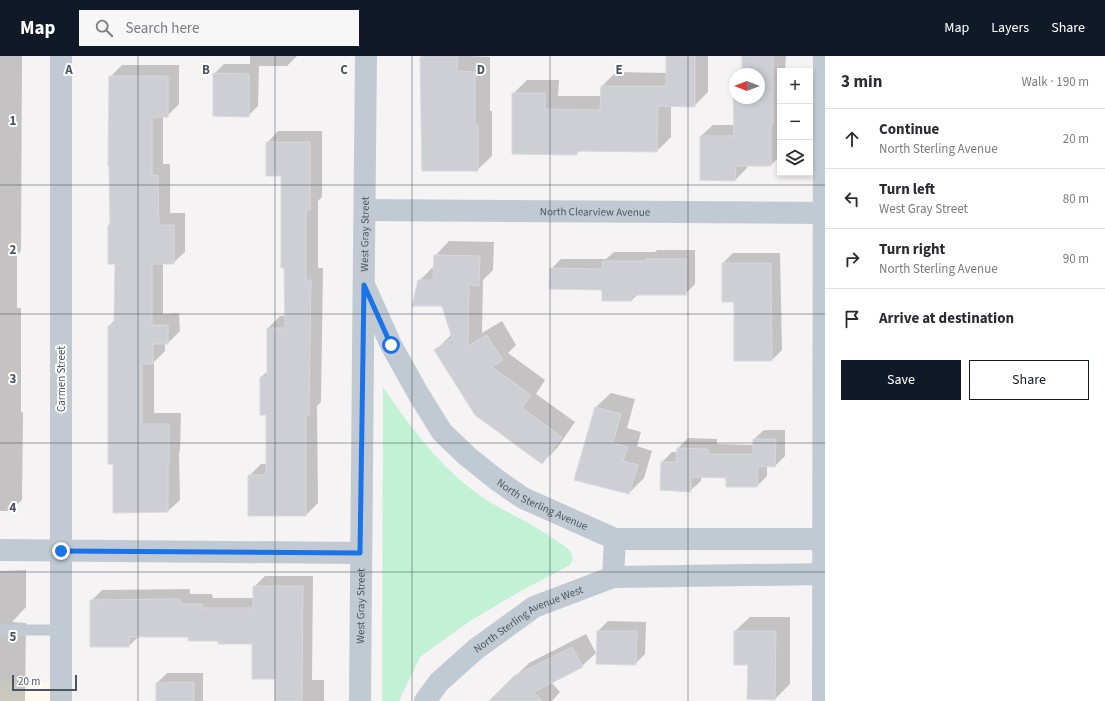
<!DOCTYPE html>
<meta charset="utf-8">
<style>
:root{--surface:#fff;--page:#f7f7f7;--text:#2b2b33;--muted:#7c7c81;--line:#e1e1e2;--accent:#111827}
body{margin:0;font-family:"Source Sans 3",sans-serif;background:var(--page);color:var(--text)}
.controls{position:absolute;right:12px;top:12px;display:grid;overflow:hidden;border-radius:0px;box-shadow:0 2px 6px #0003}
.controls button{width:36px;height:36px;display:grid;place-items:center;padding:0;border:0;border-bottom:1px solid var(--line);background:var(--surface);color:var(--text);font:20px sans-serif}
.compass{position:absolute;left:729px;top:12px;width:36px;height:36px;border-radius:50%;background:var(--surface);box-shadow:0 2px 6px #0003;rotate:270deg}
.scale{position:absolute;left:12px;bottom:10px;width:65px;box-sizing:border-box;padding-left:4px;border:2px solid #4a5661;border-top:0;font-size:11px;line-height:14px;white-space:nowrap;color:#4a5661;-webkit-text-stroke:3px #fff;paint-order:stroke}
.stop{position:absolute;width:12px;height:12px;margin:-9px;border:3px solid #1a73e8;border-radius:50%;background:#fff}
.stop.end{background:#1a73e8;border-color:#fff;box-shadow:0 1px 4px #0008}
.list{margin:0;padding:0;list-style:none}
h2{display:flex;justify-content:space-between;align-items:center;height:52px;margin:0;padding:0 16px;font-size:17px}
h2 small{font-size:13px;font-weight:400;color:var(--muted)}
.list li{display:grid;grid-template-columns:26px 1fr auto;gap:12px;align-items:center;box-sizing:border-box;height:60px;padding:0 16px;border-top:1px solid var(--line)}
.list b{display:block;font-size:15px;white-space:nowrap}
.list p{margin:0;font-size:13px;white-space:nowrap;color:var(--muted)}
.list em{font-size:13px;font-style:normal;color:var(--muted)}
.actions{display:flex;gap:8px;padding:12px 16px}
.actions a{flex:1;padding:9px 0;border:1px solid var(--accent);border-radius:0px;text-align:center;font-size:14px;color:var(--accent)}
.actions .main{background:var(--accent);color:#fff}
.icon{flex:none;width:22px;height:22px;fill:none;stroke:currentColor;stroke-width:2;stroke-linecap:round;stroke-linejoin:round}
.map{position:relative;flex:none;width:825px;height:645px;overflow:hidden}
header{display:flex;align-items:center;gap:24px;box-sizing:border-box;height:56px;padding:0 20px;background:var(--accent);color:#fff}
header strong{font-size:19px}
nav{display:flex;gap:22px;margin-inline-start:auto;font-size:14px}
.search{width:280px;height:36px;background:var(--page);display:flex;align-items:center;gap:10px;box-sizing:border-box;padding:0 14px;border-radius:0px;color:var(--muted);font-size:15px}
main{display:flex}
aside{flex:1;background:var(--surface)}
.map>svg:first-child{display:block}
.commercial{fill:#fdf9ef}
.green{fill:#c3f1d5}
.shadow{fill:#0003}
.building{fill:#cdcfd5;stroke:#d7d9de}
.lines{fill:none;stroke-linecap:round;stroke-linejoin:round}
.service{stroke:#c1cad2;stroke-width:11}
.minor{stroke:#c1cad2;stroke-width:22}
.route{stroke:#1a73e8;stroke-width:5}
.grid{fill:none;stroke:#4a5661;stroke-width:1;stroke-opacity:0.55}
.labels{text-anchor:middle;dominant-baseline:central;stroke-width:4;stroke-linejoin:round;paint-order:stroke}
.street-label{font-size:11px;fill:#4a5661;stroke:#fff}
.grid-label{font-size:13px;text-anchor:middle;font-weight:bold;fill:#4a5661;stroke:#fff;stroke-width:4;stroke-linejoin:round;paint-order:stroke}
</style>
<header>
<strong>Map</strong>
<div class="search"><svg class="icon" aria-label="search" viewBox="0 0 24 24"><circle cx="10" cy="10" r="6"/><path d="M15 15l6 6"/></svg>Search here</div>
<nav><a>Map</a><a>Layers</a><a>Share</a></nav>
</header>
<main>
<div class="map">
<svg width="825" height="645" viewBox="0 0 825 645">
<rect width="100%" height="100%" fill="#f5f3f3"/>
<path class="commercial" d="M0,625L50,626V645H0Z"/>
<path class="green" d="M383,331C413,375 448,422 495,449C516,461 539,471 558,486C562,488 567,491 570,495C572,497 572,501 573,503L570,509L519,536L470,565L420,601L399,645H382Z"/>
<g class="shadow">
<path d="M0,0H22L21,195L17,199V252H21V356H23L22,444L10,455H0Z"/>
<path d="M250,0H297L287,10H259L258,50L248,60L214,18L224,8H250Z"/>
<path d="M422,0H471L490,1V55H492V100L477,114H423Z"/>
<path d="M667,0H708V36L694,50L671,49V81L657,95L580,94L577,98L513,38L527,24H559L558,40H602V30L616,16L667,17Z"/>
<path d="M744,0H786L785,15H780V100L771,109H747V112L735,124L701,80L713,69H735L734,32L735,31V42H759V18H743Z"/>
<path d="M122,9H179V48L167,60H163V108H170V157H185V196L173,207H163V258L179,257L180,275L168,287H165V295L154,306V357H181L180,395L179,396L180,444L168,455L114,407L109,270L116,263V207L109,169L111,167L110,21Z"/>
<path d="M278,75H322V141L318,145V212H323L321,346L317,350L318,447L306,459L249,420L261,408H267V358L261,321L268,315V272L280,260H286L282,119L267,87Z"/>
<path d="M449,185L494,186L493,214L483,224L482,277L502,265L516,289L508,297L545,324L536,338L575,366L557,392L542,407L436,294L452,278L442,249L419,225L434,210L435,200Z"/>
<path d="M657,194H695V228L685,238H638L632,244L551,213L561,203H606L614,196H655Z"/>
<path d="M733,197H780L782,294L772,304L735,245L723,207Z"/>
<path d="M611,337L635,343L627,372L641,376L637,390L652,395L644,422L629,437L576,423L596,351Z"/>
<path d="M764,374H785V400L775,410H767V420L757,430L727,421L701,420V425L691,434L662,406L672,396H678V392L688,382L717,383V388L754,389V383Z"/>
<path d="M26,514V551L12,566L26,567L25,645H0V515Z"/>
<path d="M265,520H313L312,624H324V645H276V622L253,587L219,584L189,580H139L129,590L91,545L102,534L190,533V538H212L213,542H254V531Z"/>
<path d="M750,561H790V628L775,643L749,608L735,575Z"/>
<path d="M608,565L646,566L645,598L635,608L598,575Z"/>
<path d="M586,578L596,597L582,610L551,626L560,636L552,645H490L529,607Z"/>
<path d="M167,617H203V645H157V627Z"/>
</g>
<g class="building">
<path d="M666,0H695V51L658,50L657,96L577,95V99L512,98V37H545V53L600,54L601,30H666Z"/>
<path d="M742,0H773V68H771V110H736L735,125L700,124V80H734L733,31H735V42H759V18H742Z"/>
<path d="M420,1H458L457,15L475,16V69H478V115H422Z"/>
<path d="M213,17L249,18V61L213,60Z"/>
<path d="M109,20H168V61H152V119H158L159,169H174V208H152V269H168V288H153V308H142V368H169V408H168V456L113,457V408H108V270L114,269L115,208H108V169H110L109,110H108Z"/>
<path d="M266,86H310V154H306V224H311L309,359H306V460H248V419H266V359H260V321H267V272H285L284,212H281V120H266Z"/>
<path d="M434,199L480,200L479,230L469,229L468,290L487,279L503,304L492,311L531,339L522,352L562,381L542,408L475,359L434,294L452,282L442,250H412L418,224H433Z"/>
<path d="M646,203H686V239H632V245H602V234L549,233L550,212L602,213L603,205H646Z"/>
<path d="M722,207H771L772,305H734V246H722Z"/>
<path d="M595,351L621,358L613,387L628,391L623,405L638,409L629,438L574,424Z"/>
<path d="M753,383H776L775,411L758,410L757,431H726V422L691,421V436L660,434L661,406H676L677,392L708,393V398H753Z"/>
<path d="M253,530H303L302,645H275V623H252V588H218V585H188V581H129V591H90V544L180,543V548H202V552H253Z"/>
<path d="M597,575H637L636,609L596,608Z"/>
<path d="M734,575H776L775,644L747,643L748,609H734Z"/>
<path d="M572,591L583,611L534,636L542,645H489L514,620Z"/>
<path d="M194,626V645H156V627Z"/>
</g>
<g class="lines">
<path class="service" d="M0,574H61"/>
<g class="minor">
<path id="s1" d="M365,154L825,157"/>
<path id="s2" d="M366,233L391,289L419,339L442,376L467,400L497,424L523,442L615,483H825"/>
<path d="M0,494L360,497"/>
<path d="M613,521L615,483"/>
<path d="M61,645V0"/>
<path id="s3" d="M360,645C360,430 365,215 366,0"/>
<path id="s4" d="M425,645L439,626L476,593L534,551L613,521L825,518"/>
<path d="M823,645L824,0"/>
</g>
</g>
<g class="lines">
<path class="route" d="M61,495L360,497L364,229L391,289"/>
</g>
<path class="grid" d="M138,0V645M275,0V645M412,0V645M550,0V645M688,0V645M0,129H825M0,258H825M0,387H825M0,516H825"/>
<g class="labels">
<g class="street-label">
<text stroke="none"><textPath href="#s1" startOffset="230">North Clearview Avenue</textPath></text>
<text stroke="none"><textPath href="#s3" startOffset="467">West Gray Street</textPath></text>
<text transform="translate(61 323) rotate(-90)">Carmen Street</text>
<text stroke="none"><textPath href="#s2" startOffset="287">North Sterling Avenue</textPath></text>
<text stroke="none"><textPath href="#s3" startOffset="95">West Gray Street</textPath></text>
<text stroke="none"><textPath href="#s4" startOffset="134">North Sterling Avenue West</textPath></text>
</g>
</g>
<g class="grid-label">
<text x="69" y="18">A</text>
<text x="206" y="18">B</text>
<text x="344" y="18">C</text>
<text x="481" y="18">D</text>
<text x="619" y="18">E</text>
<text x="13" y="69">1</text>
<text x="13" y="198">2</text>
<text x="13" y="327">3</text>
<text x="13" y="456">4</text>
<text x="13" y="585">5</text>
</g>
</svg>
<div class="controls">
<button>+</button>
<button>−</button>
<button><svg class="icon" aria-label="layers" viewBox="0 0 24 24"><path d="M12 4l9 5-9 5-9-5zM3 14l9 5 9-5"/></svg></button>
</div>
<svg class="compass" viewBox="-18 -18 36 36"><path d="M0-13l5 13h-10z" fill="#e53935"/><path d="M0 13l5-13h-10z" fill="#7c7c81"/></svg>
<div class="scale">20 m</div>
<div class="stop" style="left:391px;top:289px"></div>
<div class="stop end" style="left:61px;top:495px"></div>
</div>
<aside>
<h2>3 min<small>Walk · 190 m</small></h2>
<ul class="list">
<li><svg class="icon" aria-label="ahead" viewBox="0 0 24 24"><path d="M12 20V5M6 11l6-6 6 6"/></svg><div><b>Continue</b><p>North Sterling Avenue</p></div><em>20 m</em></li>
<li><svg class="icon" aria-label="left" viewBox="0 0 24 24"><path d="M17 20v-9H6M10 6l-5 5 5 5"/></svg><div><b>Turn left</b><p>West Gray Street</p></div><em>80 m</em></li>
<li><svg class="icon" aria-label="right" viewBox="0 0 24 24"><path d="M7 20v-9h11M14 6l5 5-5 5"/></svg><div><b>Turn right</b><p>North Sterling Avenue</p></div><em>90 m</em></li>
<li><svg class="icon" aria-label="arrive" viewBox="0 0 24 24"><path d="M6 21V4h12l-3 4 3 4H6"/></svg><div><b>Arrive at destination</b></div></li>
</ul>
<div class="actions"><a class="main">Save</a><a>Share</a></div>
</aside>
</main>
